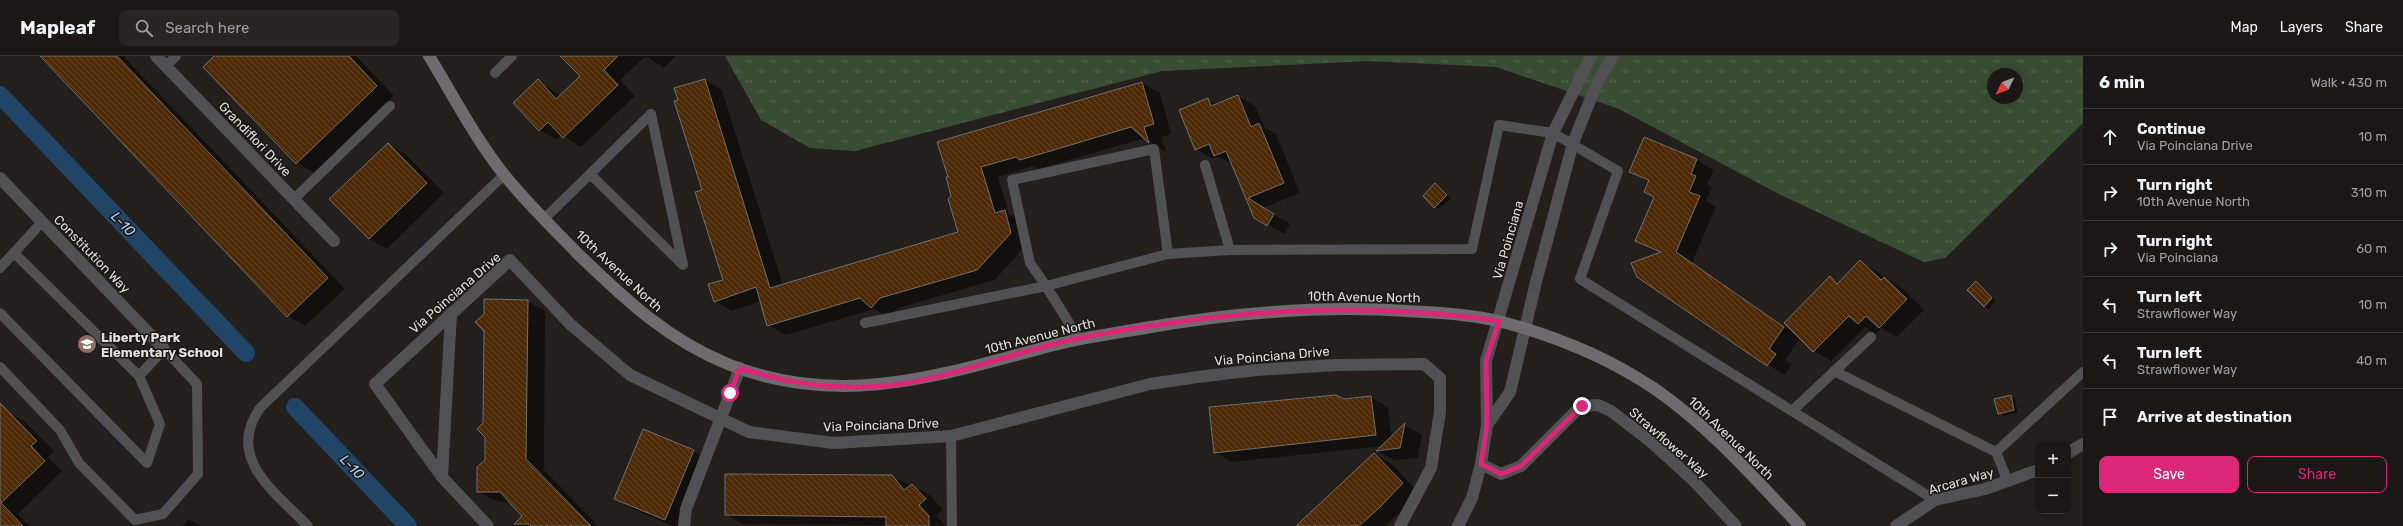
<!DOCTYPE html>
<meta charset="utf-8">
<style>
:root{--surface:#1a1716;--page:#272423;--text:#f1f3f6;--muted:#9f9fa1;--line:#383635;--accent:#db2777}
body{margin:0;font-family:Rubik,sans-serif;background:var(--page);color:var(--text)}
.controls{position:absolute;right:12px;bottom:12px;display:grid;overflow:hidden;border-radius:8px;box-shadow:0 2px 10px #0003}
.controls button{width:36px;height:36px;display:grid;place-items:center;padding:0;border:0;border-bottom:1px solid var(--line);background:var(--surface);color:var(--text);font:20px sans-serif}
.compass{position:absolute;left:1987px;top:12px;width:36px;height:36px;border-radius:50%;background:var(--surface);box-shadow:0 2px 10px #0003;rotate:227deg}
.stop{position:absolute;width:12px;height:12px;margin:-9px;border:3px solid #db2777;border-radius:50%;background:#fff}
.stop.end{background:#db2777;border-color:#fff;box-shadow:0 1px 4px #0008}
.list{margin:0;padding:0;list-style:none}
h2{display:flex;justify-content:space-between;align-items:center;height:52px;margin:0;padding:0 16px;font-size:17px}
h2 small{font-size:13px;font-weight:400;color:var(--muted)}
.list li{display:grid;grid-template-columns:26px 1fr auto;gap:12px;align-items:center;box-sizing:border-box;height:56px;padding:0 16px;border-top:1px solid var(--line)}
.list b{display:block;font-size:15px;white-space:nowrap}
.list p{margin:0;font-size:13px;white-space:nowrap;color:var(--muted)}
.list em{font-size:13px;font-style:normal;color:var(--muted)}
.actions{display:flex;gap:8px;padding:12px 16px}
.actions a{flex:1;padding:9px 0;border:1px solid var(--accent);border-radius:8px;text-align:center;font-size:14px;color:var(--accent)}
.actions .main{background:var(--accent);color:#fff}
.icon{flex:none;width:22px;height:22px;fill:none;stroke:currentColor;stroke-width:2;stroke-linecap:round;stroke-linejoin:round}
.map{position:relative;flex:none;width:2083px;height:470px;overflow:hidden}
header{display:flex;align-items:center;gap:24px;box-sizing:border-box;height:56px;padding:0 20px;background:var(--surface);border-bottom:1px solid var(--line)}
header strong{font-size:19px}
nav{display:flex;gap:22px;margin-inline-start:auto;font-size:14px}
.search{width:280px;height:36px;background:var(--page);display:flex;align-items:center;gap:10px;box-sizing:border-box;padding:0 14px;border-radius:8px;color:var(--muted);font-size:15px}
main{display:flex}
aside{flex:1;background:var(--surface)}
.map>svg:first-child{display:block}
.grass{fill:url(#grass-tufts);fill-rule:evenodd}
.shadow{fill:#0007}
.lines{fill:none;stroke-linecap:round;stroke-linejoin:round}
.canal{stroke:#214566;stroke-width:18}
.building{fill:url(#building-back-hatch);stroke:#736f6b}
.lane{stroke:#515052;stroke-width:10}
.street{stroke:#515052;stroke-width:12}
.secondary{stroke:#6d6b6e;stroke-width:12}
.route{stroke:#db2777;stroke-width:5}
.labels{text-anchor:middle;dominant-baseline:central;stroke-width:3;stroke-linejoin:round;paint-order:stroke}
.street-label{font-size:13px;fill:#e1dedd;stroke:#1a1614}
.poi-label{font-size:13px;font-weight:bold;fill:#e1dedd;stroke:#1a1614;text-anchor:start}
.water-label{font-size:14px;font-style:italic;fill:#b0d3f5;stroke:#1a1614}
</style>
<header>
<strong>Mapleaf</strong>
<div class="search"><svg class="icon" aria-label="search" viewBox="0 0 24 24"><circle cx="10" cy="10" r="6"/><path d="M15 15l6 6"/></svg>Search here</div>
<nav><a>Map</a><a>Layers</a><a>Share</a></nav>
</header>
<main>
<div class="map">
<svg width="2083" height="470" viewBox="0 0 2083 470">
<defs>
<pattern id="grass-tufts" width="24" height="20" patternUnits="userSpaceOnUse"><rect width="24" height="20" fill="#394d34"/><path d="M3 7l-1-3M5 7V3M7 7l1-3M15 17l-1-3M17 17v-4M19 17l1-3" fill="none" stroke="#556651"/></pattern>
<pattern id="building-back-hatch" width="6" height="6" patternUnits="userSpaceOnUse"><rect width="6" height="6" fill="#4d2905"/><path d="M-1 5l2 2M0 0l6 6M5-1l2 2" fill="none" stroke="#664829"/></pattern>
</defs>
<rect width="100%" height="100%" fill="#231f1d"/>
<path class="grass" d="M725,0H2083V67L1945,202L1924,206L1783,140L1619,53L1496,11L1369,5L1162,15L855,95L810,92L761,64ZM1993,18H2017V42H1993Z"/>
<g class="shadow">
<path d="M40,0H123L345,233L305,270L288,260Z"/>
<path d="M216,0H356L394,40L314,117L297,107L205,11Z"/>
<path d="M564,0H676L664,12L646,0L620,24L635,40L581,91L562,79L557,84L540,74L538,25L561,40L581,21Z"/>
<path d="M705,24L722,34L783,229L960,177L947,122L1142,27L1160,37L1171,78L1161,81L1166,96L1145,82L1038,113L1033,110L998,121L1009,158L1022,165L1028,187L995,224L898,252L889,262L874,253L786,279L768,269L761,245L732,255L715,245L724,224L679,44Z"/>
<path d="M1238,40L1255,50L1264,71L1276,78L1300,137L1263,152L1290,168L1284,178L1255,161L1233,108L1218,101L1213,103L1196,93L1208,43L1217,49Z"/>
<path d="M388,88L405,98L444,137L387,193L369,183L331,143Z"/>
<path d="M1696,104L1714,114L1707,128L1712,131L1706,145L1716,151L1692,207L1790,274L1830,222L1839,227L1860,205L1902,232L1924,254L1897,281L1881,272L1876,278L1865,271L1831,305L1814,295L1800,282L1785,304L1792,308L1785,319L1768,309L1638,221L1660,197L1637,184L1655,141L1650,126L1631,115Z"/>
<path d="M1436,128L1451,142L1440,153L1435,151Z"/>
<path d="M1976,226L1996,245L1989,253L1984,250Z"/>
<path d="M527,245L545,255L544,414L598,470H520L515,467L524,460L510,446L495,445L478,435L486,404L484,368Z"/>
<path d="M2011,340L2015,343L2018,357L2003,360L1999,357Z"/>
<path d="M1371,341L1388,351L1392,381L1405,369L1422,379L1418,402L1394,404L1377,395L1383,390L1232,406L1215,396Z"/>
<path d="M6,355L24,365L54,395L48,401L62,415L18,458L30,470H0V356Z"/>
<path d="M693,395L711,405L684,470H673L633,453L615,443Z"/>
<path d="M1374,398L1392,408L1420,438L1385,470H1297Z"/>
<path d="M891,420L930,439L943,454L936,459L945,470L743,468L726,458Z"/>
<path d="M189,463L201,470H182Z"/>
</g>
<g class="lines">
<g class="canal">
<path d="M0,39L246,297"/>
<path d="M295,351L408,470"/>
</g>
</g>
<g class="building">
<path d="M40,0H117L328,222L287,261Z"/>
<path d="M214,0H349L377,30L296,108L203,11Z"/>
<path d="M560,0H618L604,14L618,29L563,82L548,66L539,75L513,47L538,23L556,43L580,20Z"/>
<path d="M705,23L770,232L958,176L948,143L951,140L946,121H948L937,86L1142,26L1154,68L1144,71L1149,87L1131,71L1020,104L1016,101L981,111L995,157L1005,154L1011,177L977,214L880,242L871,252L860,242L767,270L756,231L714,246L708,228L723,224L695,136L702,134L674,45L678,44L674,32Z"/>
<path d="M1238,39L1251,71L1259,67L1284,127L1248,142L1274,158L1267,170L1254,162L1226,95L1214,100L1209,88L1195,94L1179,54L1208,42L1211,50Z"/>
<path d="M1644,81L1697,103L1691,118L1696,120L1689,136L1700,140L1676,196L1784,271L1769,293L1776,298L1767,310L1637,221L1631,207L1661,196L1635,185L1654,141L1644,136L1649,124L1629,116Z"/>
<path d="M388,87L427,127L369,183L329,143Z"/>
<path d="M1435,127L1447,139L1434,152L1423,140Z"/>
<path d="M1860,204L1881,224L1884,221L1907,243L1879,272L1866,260L1858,268L1849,260L1813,296L1784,267L1830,220L1837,228Z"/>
<path d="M1976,225L1992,242L1984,251L1967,234Z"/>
<path d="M484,243L528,244L526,403L591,470H531L529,468H514L522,460L500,436H477V411L485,404V381L477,373L483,367L484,275L475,266L484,258Z"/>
<path d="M1336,339L1344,343L1371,340L1376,379L1214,397L1209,351Z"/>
<path d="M2011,339L2014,354L1998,358L1994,343Z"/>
<path d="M0,347L37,385L31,390L45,405L1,447L23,470H0Z"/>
<path d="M1405,367L1400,392L1376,395Z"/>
<path d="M643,373L694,394L665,464L614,443Z"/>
<path d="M1374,397L1403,427L1380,451L1359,470H1296Z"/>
<path d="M725,418L892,419L904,434L912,428L926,443L919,449L929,460V470H886V461L725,459Z"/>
</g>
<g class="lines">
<g class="lane">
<path d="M166,10L176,0"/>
<path d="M495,17L512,0"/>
<path d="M1205,109L1230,194"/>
<path d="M294,143L390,50"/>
<path d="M544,163L590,118L683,209L651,58L590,118"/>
<path d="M14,197L139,320"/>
<path d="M0,212L42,166"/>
<path d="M0,257L147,407L160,368L139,320L164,293L197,328L198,418L163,458L135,464L79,407L60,374L0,311"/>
<path d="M865,267L1046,230L1030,207L1012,124L1154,93L1168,198"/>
<path d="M1079,283L1046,230L1168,198L1230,194L1472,193L1499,69L1553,77L1618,115L1580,223L1935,444"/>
<path d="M1834,315L1996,396L2083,316"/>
<path d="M1792,355L1871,281"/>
<path d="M951,380L952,470"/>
<path d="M1996,396L2008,426"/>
<path d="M308,470C275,436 225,402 260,352L504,119"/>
</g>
<g class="street">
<path d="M156,0L334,185"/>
<path d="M0,122L164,293"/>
<path d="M1487,369L1510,336L1536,226L1573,87L1597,27L1613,0"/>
<path d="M2068,397L2083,388"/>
<path d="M1481,408L1501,418L1521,410L1581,350L1598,349L1611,355L1650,385L1693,424L1736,470"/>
<path d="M442,421L451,257"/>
<path d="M488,470L442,421L375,328L510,204L570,268L630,319L749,376L834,387L951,380L1150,328L1198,321L1256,314L1336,309L1424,308L1440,322V356L1431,412L1400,470"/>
<path d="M684,470L686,453L740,312"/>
<path d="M1458,470L1472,442L1481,408L1487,369L1486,305L1553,77L1591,0"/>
<path d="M1896,470L1935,444L1985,433L2038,414"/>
</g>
<path class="secondary" d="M429,0C454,41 476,84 506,121C528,148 553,172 577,197C625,243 667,284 730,309C845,354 946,317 1058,288C1087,281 1116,277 1145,272C1232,257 1318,249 1407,255C1438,257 1472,258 1502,266C1556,280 1609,302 1655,333C1710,371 1754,422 1800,470"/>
</g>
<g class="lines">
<path class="route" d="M730,337L740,312C792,329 845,336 900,328C961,319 1020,294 1080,282C1219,255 1358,244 1499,265L1486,305L1487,369L1481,408L1501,418L1521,410L1582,350"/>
</g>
<defs>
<symbol id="school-disc" viewBox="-11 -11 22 22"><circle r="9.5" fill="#8d6e63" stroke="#1a1614"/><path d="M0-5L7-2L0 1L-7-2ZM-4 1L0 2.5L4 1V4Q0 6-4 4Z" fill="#fff"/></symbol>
</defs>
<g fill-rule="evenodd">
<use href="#school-disc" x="76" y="277" width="22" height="22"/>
</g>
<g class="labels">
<g class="street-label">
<text transform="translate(255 83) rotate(46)">Grandiflori Drive</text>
<text transform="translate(1508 184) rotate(-74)">Via Poinciana</text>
<text transform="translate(92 198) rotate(46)">Constitution Way</text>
<text transform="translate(619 215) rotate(43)">10th Avenue North</text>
<text transform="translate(455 237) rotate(-41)">Via Poinciana Drive</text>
<text transform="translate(1364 241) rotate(1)">10th Avenue North</text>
<text transform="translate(1040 280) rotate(-14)">10th Avenue North</text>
<text transform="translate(1272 300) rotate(-5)">Via Poinciana Drive</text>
<text transform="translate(881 369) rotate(-2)">Via Poinciana Drive</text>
<text transform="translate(1731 382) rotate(44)">10th Avenue North</text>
<text transform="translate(1669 387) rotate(41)">Strawflower Way</text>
<text transform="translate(1961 425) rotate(-16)">Arcara Way</text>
</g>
<g class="poi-label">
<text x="101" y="281">Liberty Park<tspan x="101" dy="15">Elementary School</tspan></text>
</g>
<g class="water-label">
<text transform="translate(123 168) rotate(46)">L-10</text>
<text transform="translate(352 411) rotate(46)">L-10</text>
</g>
</g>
</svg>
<div class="controls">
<button>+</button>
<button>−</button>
</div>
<svg class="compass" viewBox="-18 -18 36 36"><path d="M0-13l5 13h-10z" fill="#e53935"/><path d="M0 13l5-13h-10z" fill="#9f9fa1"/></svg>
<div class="stop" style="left:730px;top:337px"></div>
<div class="stop end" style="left:1582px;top:350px"></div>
</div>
<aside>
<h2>6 min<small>Walk · 430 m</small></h2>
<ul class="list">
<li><svg class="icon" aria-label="ahead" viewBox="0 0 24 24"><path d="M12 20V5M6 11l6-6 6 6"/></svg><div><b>Continue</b><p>Via Poinciana Drive</p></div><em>10 m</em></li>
<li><svg class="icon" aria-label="right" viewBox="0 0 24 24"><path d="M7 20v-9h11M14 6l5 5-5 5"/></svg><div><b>Turn right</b><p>10th Avenue North</p></div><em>310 m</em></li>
<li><svg class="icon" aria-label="right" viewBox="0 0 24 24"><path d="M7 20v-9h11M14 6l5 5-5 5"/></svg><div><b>Turn right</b><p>Via Poinciana</p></div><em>60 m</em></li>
<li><svg class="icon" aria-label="left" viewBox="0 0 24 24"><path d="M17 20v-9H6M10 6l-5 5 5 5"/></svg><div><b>Turn left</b><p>Strawflower Way</p></div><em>10 m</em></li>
<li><svg class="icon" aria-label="left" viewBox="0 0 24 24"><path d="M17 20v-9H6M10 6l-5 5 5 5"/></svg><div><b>Turn left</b><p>Strawflower Way</p></div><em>40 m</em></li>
<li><svg class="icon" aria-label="arrive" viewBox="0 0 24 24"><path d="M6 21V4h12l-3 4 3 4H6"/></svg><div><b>Arrive at destination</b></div></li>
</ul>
<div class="actions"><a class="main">Save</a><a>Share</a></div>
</aside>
</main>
